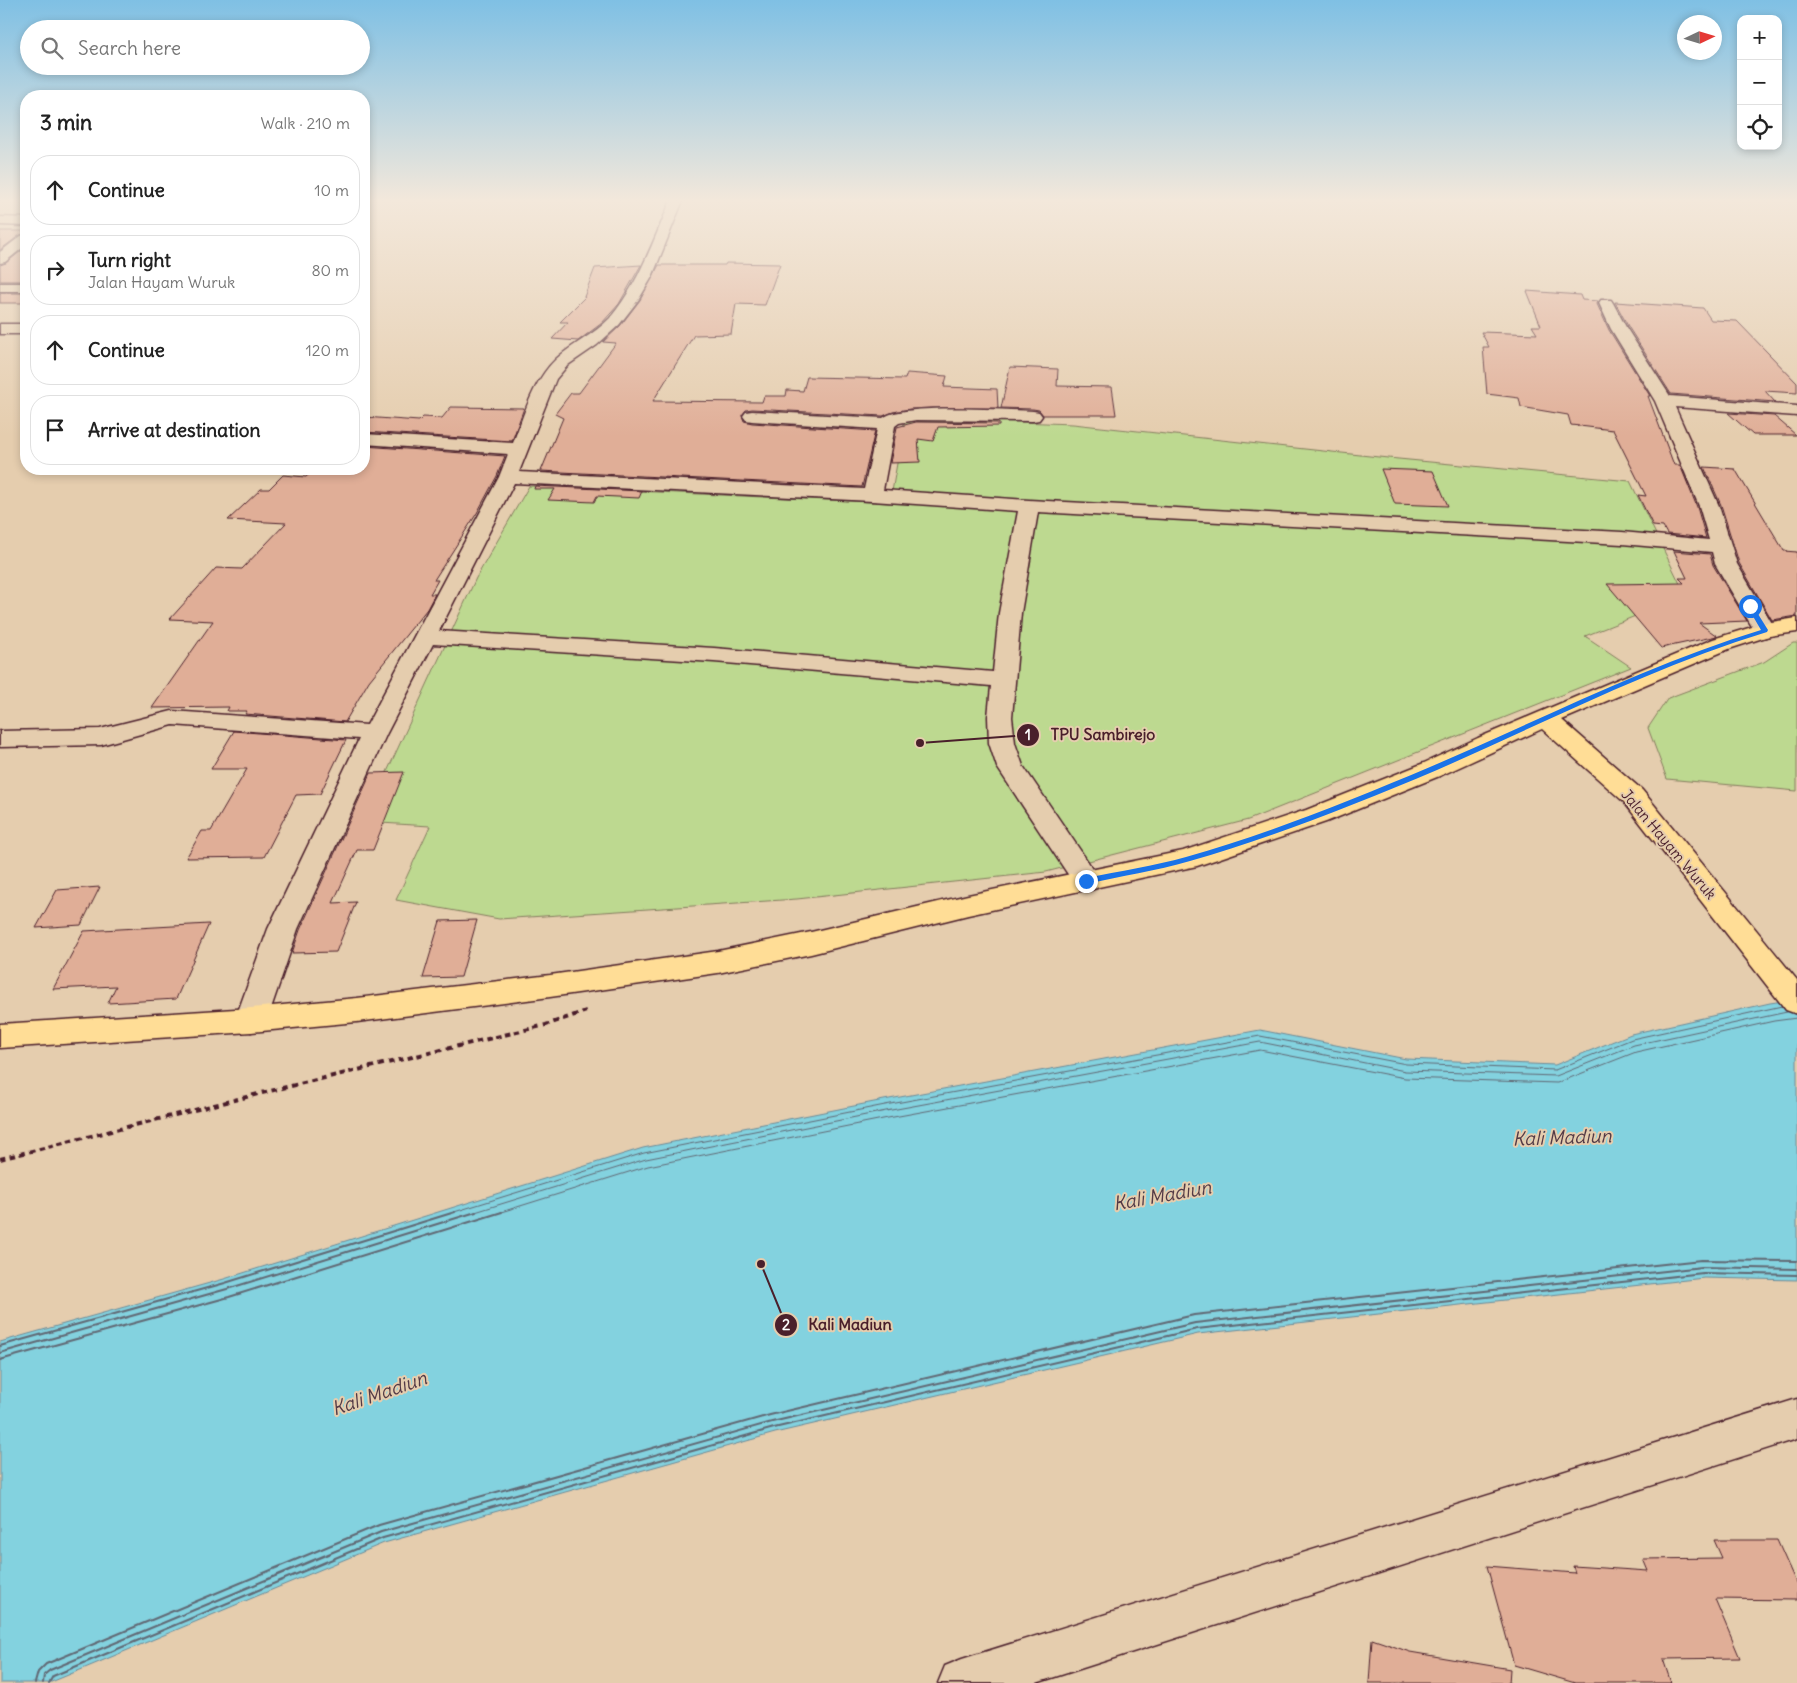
<!DOCTYPE html>
<meta charset="utf-8">
<style>
:root{--surface:#fff;--page:#f6f6f6;--text:#222;--muted:#767676;--line:#e0e0e0}
body{margin:0;font-family:Delius,sans-serif;background:var(--page);color:var(--text)}
.controls{position:absolute;right:15px;top:15px;display:grid;overflow:hidden;border-radius:10px;box-shadow:0 2px 8px #0003}
.controls button{width:45px;height:45px;display:grid;place-items:center;padding:0;border:0;border-bottom:1px solid var(--line);background:var(--surface);color:var(--text);font:25px sans-serif}
.compass{position:absolute;left:1677px;top:15px;width:45px;height:45px;border-radius:50%;background:var(--surface);box-shadow:0 2px 8px #0003;rotate:86deg}
.stop{position:absolute;width:15px;height:15px;margin:-11px;border:4px solid #1a73e8;border-radius:50%;background:#fff}
.stop.end{background:#1a73e8;border-color:#fff;box-shadow:0 1px 5px #0008}
.list{margin:0;padding:0;list-style:none}
h2{display:flex;justify-content:space-between;align-items:center;height:65px;margin:0;padding:0 20px;font-size:21px}
h2 small{font-size:16px;font-weight:400;color:var(--muted)}
.list li{display:grid;grid-template-columns:32px 1fr auto;gap:15px;align-items:center;box-sizing:border-box;height:70px;margin:0 10px 10px;padding:0 10px;border:1px solid var(--line);border-radius:20px}
.list b{display:block;font-size:19px;white-space:nowrap}
.list p{margin:0;font-size:16px;white-space:nowrap;color:var(--muted)}
.list em{font-size:16px;font-style:normal;color:var(--muted)}
.icon{flex:none;width:28px;height:28px;fill:none;stroke:currentColor;stroke-width:2;stroke-linecap:round;stroke-linejoin:round}
.map{position:relative;flex:none;width:1797px;height:1683px;overflow:hidden}
.search{position:absolute;background:var(--surface);box-shadow:0 2px 8px #0003;left:20px;top:20px;width:350px;height:55px;display:flex;align-items:center;gap:12px;box-sizing:border-box;padding:0 18px;border-radius:28px;color:var(--muted);font-size:19px}
.panel{position:absolute;background:var(--surface);box-shadow:0 2px 8px #0003;left:20px;top:90px;width:350px;height:385px;border-radius:20px}
.map>svg:first-child{display:block}
.green{fill:#bdd990;stroke:#847c5e}
.water{fill:#83d2df;stroke:#6c8a97}
.lines{fill:none;stroke-linecap:round;stroke-linejoin:round}
.shore-far1{stroke:#616773;stroke-width:1}
.shore{stroke:#616773;stroke-width:2}
.building{fill:#e0ae97;stroke:#4a1f2b}
.minor-casing{stroke:#4a1f2b;stroke-width:3}
.major-casing{stroke:#4a1f2b;stroke-width:3}
.path{stroke:#4a1f2b;stroke-width:4;stroke-dasharray:5.5 4.5;stroke-linecap:butt}
.minor{fill:#e5cdae;fill-rule:evenodd}
.major{fill:#ffdd96;fill-rule:evenodd}
.route{fill:#1a73e8}
.labels{text-anchor:middle;dominant-baseline:central;stroke-width:4;stroke-linejoin:round;paint-order:stroke}
.street-label{font-size:15px;fill:#4a1f2b;stroke:#e5cdae}
.near-water-label{font-size:19px;font-style:italic;fill:#533a46;stroke:#e5cdae}
.leader{fill:none;stroke:#4a1f2b;stroke-width:2}
.callout-dot{fill:#4a1f2b;stroke:#e5cdae;stroke-width:2}
.mark-label{font-size:15px;text-anchor:middle;font-weight:bold;fill:#fff}
.callout-label{font-size:16px;text-anchor:middle;font-weight:bold;fill:#4a1f2b;stroke:#e5cdae;stroke-width:4;stroke-linejoin:round;paint-order:stroke}
</style>
<div class="map">
<svg width="1797" height="1683" viewBox="0 0 1797 1683">
<rect width="100%" height="100%" fill="#e5cdae"/>
<filter id="ink" filterUnits="userSpaceOnUse"><feTurbulence type="fractalNoise" baseFrequency=".02" numOctaves="2"/><feDisplacementMap in="SourceGraphic" scale="10" xChannelSelector="R" yChannelSelector="G"/><feConvolveMatrix kernelMatrix="1 2 1 2 8 2 1 2 1" color-interpolation-filters="sRGB"/></filter>
<g filter="url(#ink)">
<g class="green">
<path d="M905,418L1073,424L1388,458L1630,481L1686,596L1585,636L1631,667L1248,820L1046,872L797,899L499,919L396,900L430,826L364,822L476,578L529,486L890,503Z"/>
<path d="M1793,643H1797V791L1667,779L1648,728L1668,698L1764,662Z"/>
</g>
<path class="water" d="M1797,999V1280L1704,1278L1198,1334L775,1433L384,1543L49,1683H0V1342L224,1279L643,1148L884,1100L1260,1030L1406,1059L1555,1065L1631,1034L1770,1003Z"/>
<g class="lines">
<g class="shore-far1">
<path d="M451,1213L644,1153L885,1105L1260,1036L1406,1064L1555,1070L1632,1039L1782,1006"/>
<path d="M472,1213L646,1159L886,1111L1260,1042L1405,1071L1556,1076L1634,1045L1787,1012"/>
<path d="M498,1213L648,1166L888,1118L1260,1050L1405,1078L1557,1083L1636,1052L1774,1021L1797,1018"/>
</g>
<g class="shore">
<path d="M0,1346L225,1283L455,1212"/>
<path d="M0,1353L227,1289L476,1212"/>
<path d="M0,1360L229,1297L502,1212"/>
<path d="M35,1683L38,1672L46,1664L379,1525L770,1415L1194,1315L1701,1260L1797,1261"/>
<path d="M43,1683L44,1675L50,1670L381,1532L772,1422L1195,1323L1702,1267L1797,1269"/>
<path d="M49,1683L53,1676L383,1538L774,1428L1197,1329L1703,1273L1797,1275"/>
</g>
</g>
<g class="building">
<path d="M0,231H26V233L20,235L0,250Z"/>
<path d="M26,247V281H0V265L6,263Z"/>
<path d="M726,263L780,264L765,305L736,304L731,334L694,335L653,401L762,402L764,396H786L787,390L803,391L807,377L905,379L907,373L947,376L944,387L997,389L998,408L910,409L893,412L883,416L752,409L746,410L742,415L744,421L752,423L875,431L862,487L541,471L563,418L555,414L571,393H579L616,343L603,342L620,326L640,300L659,265H725Z"/>
<path d="M641,265L619,304L602,323L578,341L552,339L568,322H560L585,297H584L595,268Z"/>
<path d="M1527,291L1580,295L1582,300L1598,301L1597,304L1609,330L1650,396H1648L1674,465H1680L1697,507L1706,538L1667,534L1663,527L1653,526L1638,495L1646,496L1613,430L1571,425L1568,415L1521,407L1519,398L1487,394L1483,347H1489L1481,332L1537,334L1532,326H1541Z"/>
<rect x="0" y="293" width="26" height="10"/>
<path d="M1615,302L1703,308L1711,320L1737,321L1797,383V393L1765,391L1775,402L1671,394L1629,328Z"/>
<path d="M1010,367L1058,369L1057,386L1112,387L1116,415H1043L1039,410L1033,409L1001,408Z"/>
<path d="M451,407L524,408L512,441L364,432V417L419,421L423,417L442,418Z"/>
<path d="M1728,413L1774,416L1796,435H1753Z"/>
<path d="M916,422L999,423V426L938,427L933,441L918,439L920,462L890,463L897,427Z"/>
<path d="M364,446L505,456L497,476L477,513L434,580H438L430,594H435L427,609L369,681L345,722L245,714L247,711H227L229,707L152,708L213,621L170,619L216,568L242,569L286,523L228,520L261,489H269L283,475L306,477L315,469H364Z"/>
<path d="M1704,467L1735,469L1784,551L1797,552V616L1772,620L1739,563L1721,505Z"/>
<path d="M1381,469L1433,471L1448,506L1395,504Z"/>
<path d="M535,486L642,491L639,498L597,496L594,502L548,500L555,489H534Z"/>
<path d="M1674,551L1710,554L1713,565L1747,621L1699,623L1717,636L1661,648L1607,584L1684,583L1679,578H1687Z"/>
<path d="M234,731L346,740L320,794L296,795L264,857L186,858L202,831H211L247,769H211Z"/>
<path d="M404,772L373,850H357L333,903L356,902L336,952L292,953L300,930L371,773Z"/>
<path d="M100,887L81,925L36,928L57,890Z"/>
<path d="M477,920L461,977L423,978L440,921Z"/>
<path d="M209,924L176,999L108,1003L116,986L53,989L84,931Z"/>
<path d="M1714,1540H1777L1797,1585V1600L1715,1599L1740,1658L1663,1659L1671,1683H1575L1514,1665L1487,1566L1575,1573L1573,1566L1648,1571L1643,1559L1722,1558Z"/>
<path d="M1372,1639L1410,1652L1510,1669L1509,1683H1369Z"/>
</g>
<g class="lines">
<defs>
<g id="minor">
<path d="M671,200H683L652,277L639,299L619,325L597,345L568,365L556,379L519,472L864,489L877,429L752,421L746,420L743,416L746,412L752,411L883,418C901,403 1005,410 1033,411L1039,412L1042,416L1039,420L1033,421L916,420L899,423L895,426L883,490L1029,500L1622,532L1709,540L1699,506L1655,401L1611,329L1599,303L1601,300H1611L1613,303L1627,329L1670,396L1797,406V416L1675,407L1719,506L1737,564L1776,630L1773,635L1765,637L1757,635L1715,564L1712,552L1622,544L1038,512L1021,613L1012,717L1015,743L1023,766L1101,881L1097,888L1087,891L1077,888L997,767L989,743L988,717L991,686L714,662L433,644L387,733L298,929L267,1020L262,1028L251,1032L240,1028L235,1020L268,929L359,739L173,725L101,745L0,747V731L100,729L172,711L367,725L499,477L508,454L364,444V434L513,443C524,415 533,381 556,359C572,344 594,335 610,318C639,284 653,241 671,200ZM514,483L872,501L1018,511L999,613L993,672L714,648L439,631Z"/>
<path d="M0,217L26,218V226L0,225Z"/>
<path d="M26,235V245L5,262L0,263V252L21,236Z"/>
<rect x="0" y="283" width="26" height="8"/>
<rect x="0" y="324" width="26" height="10"/>
<path d="M1797,1399V1439L1036,1683H938L945,1666L962,1659Z"/>
</g>
<path id="major" d="M1797,618V632L1769,636L1729,649L1562,720L1642,790L1797,980V1014L1786,1010L1624,802L1542,729L1442,775L1326,822L1197,866L968,915L811,954L718,973L550,997L357,1022L251,1032L0,1048V1024L251,1008L357,998L550,975L718,951L811,932L968,895L1183,851L1306,810L1424,763L1478,738L1713,639L1765,623Z"/>
</defs>
<use href="#minor" class="minor-casing"/>
<use href="#major" class="major-casing"/>
<path class="path" d="M0,1159L270,1091L546,1025L586,1011"/>
<use href="#minor" class="minor"/>
<use href="#major" class="major"/>
</g>
</g>
<linearGradient id="sky" x2="0" y2="1"><stop stop-color="#7fc0e4"/><stop offset="0.46" stop-color="#f3e8db"/><stop offset="1" stop-color="#f3e8db" stop-opacity="0"/></linearGradient>
<rect width="1797" height="436" fill="url(#sky)"/>
<path class="route" d="M1750,604L1753,606L1768,630L1767,632C1653,667 1546,722 1437,770C1356,804 1274,837 1190,861C1156,871 1121,876 1086,884L1082,881L1086,878C1120,871 1154,866 1186,857C1268,834 1352,800 1430,767C1540,720 1647,665 1761,630L1747,606Z"/>
<g class="labels">
<g class="street-label">
<text transform="translate(1669 844) rotate(50)">Jalan Hayam Wuruk</text>
</g>
<g class="near-water-label">
<text transform="translate(1562 1137) rotate(-2)">Kali Madiun</text>
<text transform="translate(1162 1195) rotate(-10)">Kali Madiun</text>
<text transform="translate(379 1393) rotate(-19)">Kali Madiun</text>
</g>
</g>
<path class="leader" d="M920 743L1028 735M761 1264L786 1325"/>
<g class="callout-dot">
<circle cx="920" cy="743" r="5"/>
<circle cx="761" cy="1264" r="5"/>
<circle cx="1028" cy="735" r="12"/>
<circle cx="786" cy="1325" r="12"/>
</g>
<g class="mark-label">
<text x="1028" y="740">1</text>
<text x="786" y="1330">2</text>
</g>
<g class="callout-label">
<text x="1103" y="740">TPU Sambirejo</text>
<text x="850" y="1330">Kali Madiun</text>
</g>
</svg>
<div class="controls">
<button>+</button>
<button>−</button>
<button><svg class="icon" aria-label="locate" viewBox="0 0 24 24"><circle cx="12" cy="12" r="6"/><path d="M12 2v4M12 18v4M2 12h4M18 12h4"/></svg></button>
</div>
<svg class="compass" viewBox="-18 -18 36 36"><path d="M0-13l5 13h-10z" fill="#e53935"/><path d="M0 13l5-13h-10z" fill="#767676"/></svg>
<div class="stop" style="left:1750px;top:606px"></div>
<div class="stop end" style="left:1086px;top:881px"></div>
<div class="search"><svg class="icon" aria-label="search" viewBox="0 0 24 24"><circle cx="10" cy="10" r="6"/><path d="M15 15l6 6"/></svg>Search here</div>
<section class="panel">
<h2>3 min<small>Walk · 210 m</small></h2>
<ul class="list">
<li><svg class="icon" aria-label="ahead" viewBox="0 0 24 24"><path d="M12 20V5M6 11l6-6 6 6"/></svg><div><b>Continue</b></div><em>10 m</em></li>
<li><svg class="icon" aria-label="right" viewBox="0 0 24 24"><path d="M7 20v-9h11M14 6l5 5-5 5"/></svg><div><b>Turn right</b><p>Jalan Hayam Wuruk</p></div><em>80 m</em></li>
<li><svg class="icon" aria-label="ahead" viewBox="0 0 24 24"><path d="M12 20V5M6 11l6-6 6 6"/></svg><div><b>Continue</b></div><em>120 m</em></li>
<li><svg class="icon" aria-label="arrive" viewBox="0 0 24 24"><path d="M6 21V4h12l-3 4 3 4H6"/></svg><div><b>Arrive at destination</b></div></li>
</ul>
</section>
</div>
